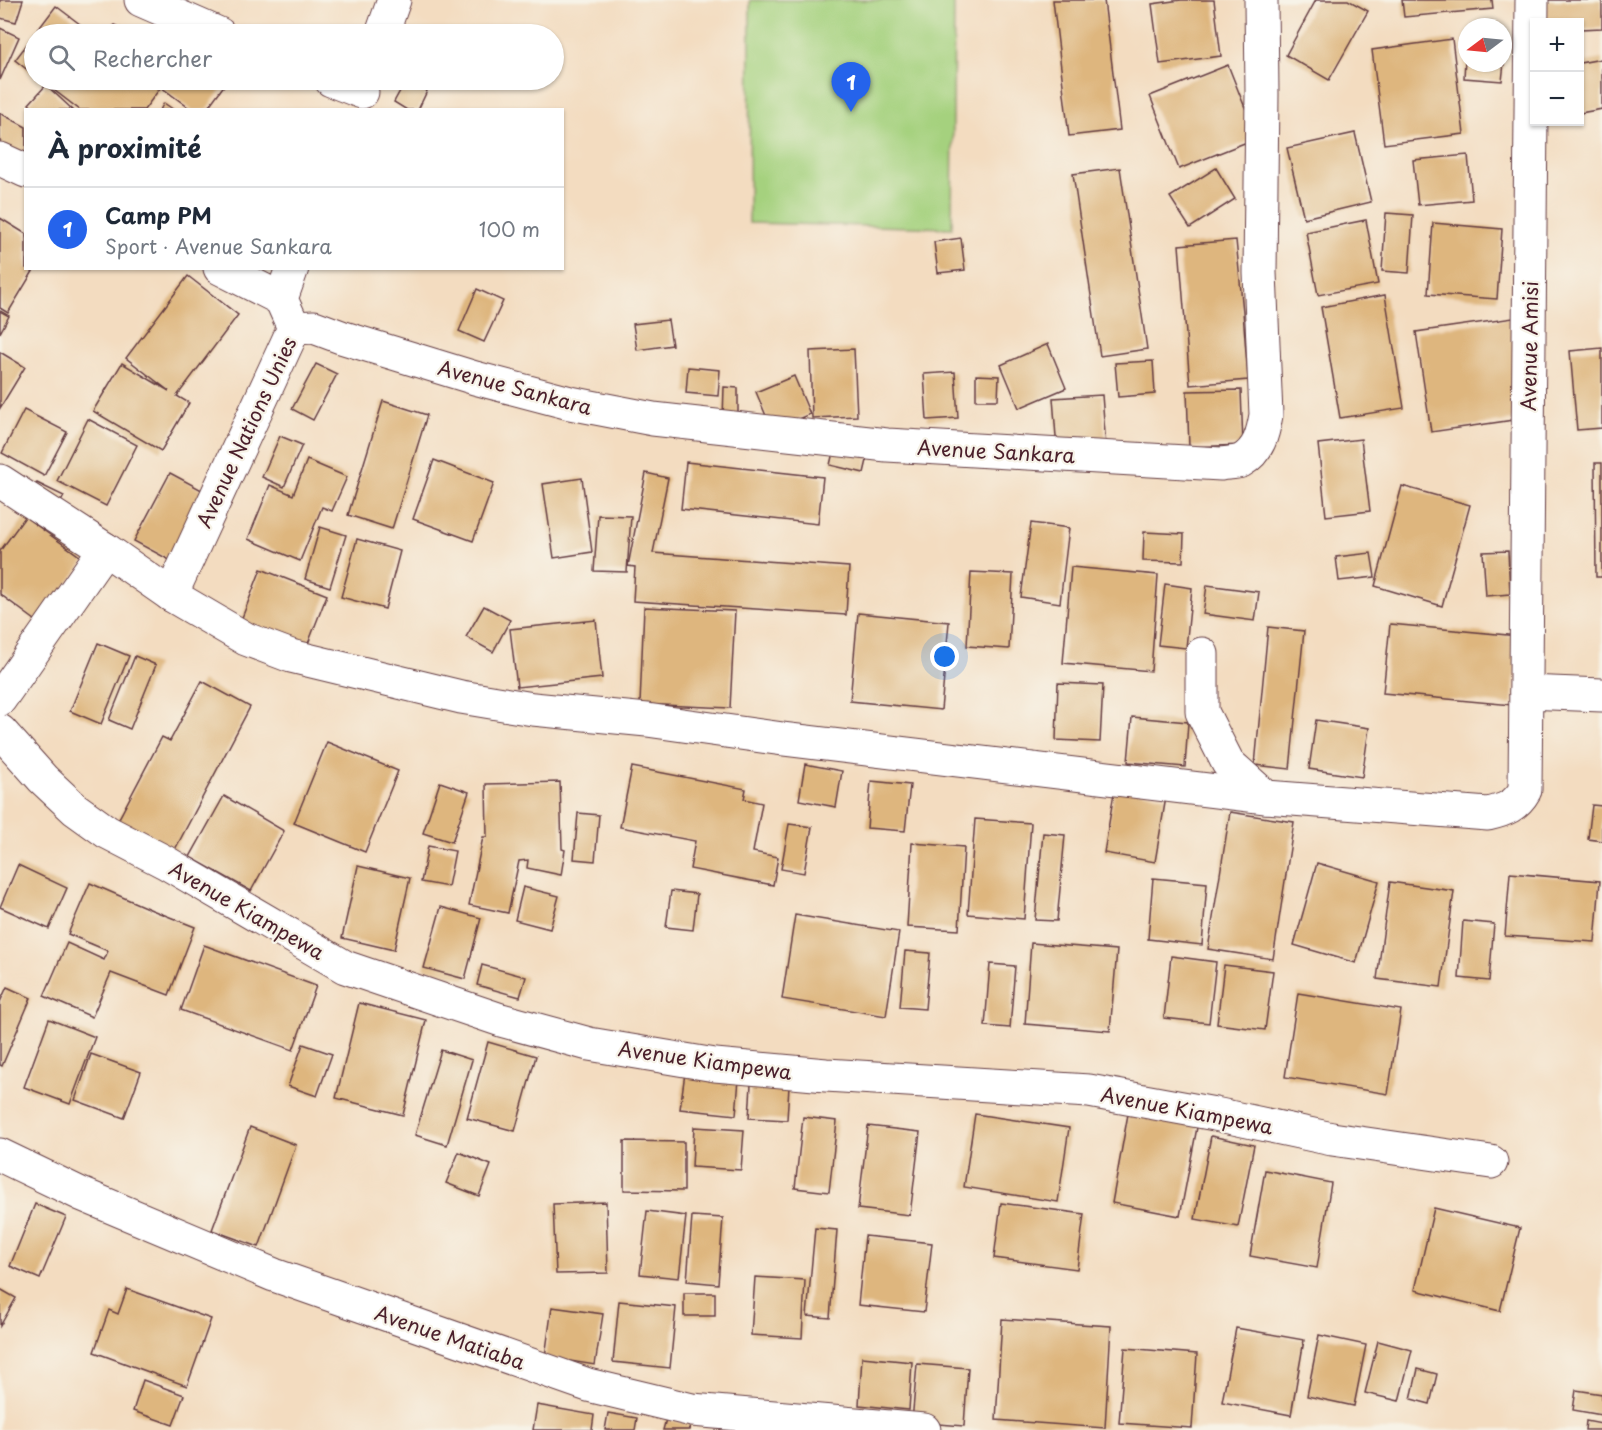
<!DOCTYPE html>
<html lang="fr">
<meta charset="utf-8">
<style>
:root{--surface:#fff;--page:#f6f6f7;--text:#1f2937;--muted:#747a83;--line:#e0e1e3;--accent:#2563eb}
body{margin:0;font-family:"Playpen Sans",sans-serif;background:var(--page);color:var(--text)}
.controls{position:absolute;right:18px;top:18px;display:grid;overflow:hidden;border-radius:0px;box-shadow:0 2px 4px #0004}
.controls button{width:54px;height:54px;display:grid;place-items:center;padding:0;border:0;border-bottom:2px solid var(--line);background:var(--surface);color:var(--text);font:30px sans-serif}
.compass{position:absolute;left:1458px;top:18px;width:54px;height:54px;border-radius:50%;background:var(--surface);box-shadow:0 2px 4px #0004;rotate:254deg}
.you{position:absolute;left:945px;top:657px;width:21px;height:21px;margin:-15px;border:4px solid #fff;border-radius:50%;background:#1a73e8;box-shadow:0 0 0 9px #1a73e833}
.badge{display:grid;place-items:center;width:39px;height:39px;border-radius:50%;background:var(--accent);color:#fff;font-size:20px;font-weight:700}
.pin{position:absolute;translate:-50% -50px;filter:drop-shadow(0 2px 3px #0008)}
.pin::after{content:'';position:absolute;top:32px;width:21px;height:18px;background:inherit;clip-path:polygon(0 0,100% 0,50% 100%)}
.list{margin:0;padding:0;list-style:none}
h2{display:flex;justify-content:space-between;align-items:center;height:78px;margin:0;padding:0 24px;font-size:26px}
h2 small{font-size:20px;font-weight:400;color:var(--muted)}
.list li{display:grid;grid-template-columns:39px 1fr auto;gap:18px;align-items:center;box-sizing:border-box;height:84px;padding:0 24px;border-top:2px solid var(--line)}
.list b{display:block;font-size:22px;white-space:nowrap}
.list p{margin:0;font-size:20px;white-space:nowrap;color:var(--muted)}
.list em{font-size:20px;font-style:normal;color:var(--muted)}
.icon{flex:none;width:33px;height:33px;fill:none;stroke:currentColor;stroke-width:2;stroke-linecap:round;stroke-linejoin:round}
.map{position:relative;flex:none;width:1602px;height:1430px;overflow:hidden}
.search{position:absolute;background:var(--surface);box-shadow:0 2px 4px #0004;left:24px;top:24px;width:540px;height:66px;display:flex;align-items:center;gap:15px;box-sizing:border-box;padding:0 21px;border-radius:33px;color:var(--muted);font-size:22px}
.panel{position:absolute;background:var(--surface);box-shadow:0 2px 4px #0004;left:24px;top:108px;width:540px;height:162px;border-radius:0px}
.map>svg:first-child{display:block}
.green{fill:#a5d17e;stroke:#787854;stroke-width:1.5}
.building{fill:#deb67e}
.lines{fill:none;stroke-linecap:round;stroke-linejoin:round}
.minor-casing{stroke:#633b41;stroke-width:35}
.minor{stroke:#fff;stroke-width:33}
.labels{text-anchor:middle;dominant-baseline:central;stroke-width:4.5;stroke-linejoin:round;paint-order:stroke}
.street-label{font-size:20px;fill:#4a1f2b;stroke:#f7f3e8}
</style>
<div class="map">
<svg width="1602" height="1430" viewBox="0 0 1602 1430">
<rect width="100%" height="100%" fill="#f7f3e8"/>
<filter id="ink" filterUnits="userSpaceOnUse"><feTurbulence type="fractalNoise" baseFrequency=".0167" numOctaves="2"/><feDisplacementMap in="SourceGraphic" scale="12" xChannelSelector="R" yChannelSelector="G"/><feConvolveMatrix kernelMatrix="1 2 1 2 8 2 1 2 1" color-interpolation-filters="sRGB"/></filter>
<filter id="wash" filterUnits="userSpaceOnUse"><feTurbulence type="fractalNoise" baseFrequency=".008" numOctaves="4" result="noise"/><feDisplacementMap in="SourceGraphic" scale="24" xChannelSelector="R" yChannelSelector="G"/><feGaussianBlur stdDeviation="1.35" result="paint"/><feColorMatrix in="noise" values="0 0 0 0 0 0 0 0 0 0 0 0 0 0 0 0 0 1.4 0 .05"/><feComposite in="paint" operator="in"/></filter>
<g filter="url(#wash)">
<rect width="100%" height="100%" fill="#f3dcc0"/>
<path class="green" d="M750,0H954L952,228L749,223Z"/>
<g id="blocks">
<g class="building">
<path d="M0,0H23L16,22L0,18Z"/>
<path d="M1053,0H1104L1120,130L1069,136Z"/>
<path d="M1181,0H1214L1221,56L1160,64L1152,4Z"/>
<path d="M1316,0H1348L1368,11L1329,80L1286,55Z"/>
<path d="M1402,0H1492L1493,9L1404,17Z"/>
<path d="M1543,0H1602V28L1580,29V22H1544Z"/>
<path d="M56,6L93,34H34V75L15,60Z"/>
<path d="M114,25L136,34H109Z"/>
<path d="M0,28L19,37L0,80Z"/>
<path d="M1503,37H1507L1505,56H1503Z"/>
<path d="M1452,39L1464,134L1384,144L1372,50Z"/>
<path d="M1465,59H1467V63H1504L1502,81L1464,78Z"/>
<path d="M1602,59V109L1580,113V63Z"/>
<path d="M1228,65L1257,138L1179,169L1150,96Z"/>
<path d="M41,80H152L161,87L144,110H80Z"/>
<path d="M166,80H228L206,110H192L161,87Z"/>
<path d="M406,80L427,91L418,110H407L394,102Z"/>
<path d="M46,85L73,110H35L29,104Z"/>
<path d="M164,103L174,110H160Z"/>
<path d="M0,113L26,127V168L0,154Z"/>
<path d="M1355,133L1371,202L1304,218L1287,148Z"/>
<path d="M1468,155L1472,200L1418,205L1413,160Z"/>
<path d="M1120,168L1147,349L1100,356L1073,174Z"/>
<path d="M1216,168L1235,199L1190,228L1170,197Z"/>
<path d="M1386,213L1413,215L1409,273L1382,271Z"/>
<path d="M0,218L26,234V268H35L8,313L0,308Z"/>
<path d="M1366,220L1378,284L1318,295L1306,232Z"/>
<path d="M1433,223L1502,229L1497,299L1428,294Z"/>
<path d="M961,238L965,270L938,273L934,242Z"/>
<path d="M1236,240L1243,312L1248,380L1190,385L1179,245Z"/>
<path d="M188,276L238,315L177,396L189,403L161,451L93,411L122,363L169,391L126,358Z"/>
<path d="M477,289L503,301L484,342L459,331Z"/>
<path d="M1385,295L1404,408L1340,418L1321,307Z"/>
<path d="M0,311L9,316L0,333Z"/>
<path d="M1513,318L1527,418L1431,432L1416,332Z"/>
<path d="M668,320L672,345L637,350L633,324Z"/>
<path d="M1048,344L1066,388L1019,408L1001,365Z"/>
<path d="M1602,348V428L1577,430L1570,351Z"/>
<path d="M854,349L857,416L812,418L810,351Z"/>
<path d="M0,352L25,367L0,408Z"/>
<path d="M1153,361L1155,394L1118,397L1115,363Z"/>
<path d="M316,364L337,374L313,420L292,409Z"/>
<path d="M688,367L720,370L718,396L686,393Z"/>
<path d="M955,372L958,418L927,420L924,374Z"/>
<path d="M976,375L999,376L998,400H976Z"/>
<path d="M794,376L810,414L772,430L756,392Z"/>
<path d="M724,387L738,388V420L723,419Z"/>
<path d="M1241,390L1243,445L1189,447L1187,391Z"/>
<path d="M1102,395L1106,446L1057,450L1053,398Z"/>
<path d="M383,401L427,415L392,529L348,515Z"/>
<path d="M24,410L67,432L44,476L2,453Z"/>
<path d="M88,419L137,445L106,506L57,481Z"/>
<path d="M280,436L302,445L284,487L262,477Z"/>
<path d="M1361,439L1370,511L1326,516L1318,444Z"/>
<path d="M834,448L868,456L864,473L830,465Z"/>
<path d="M307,460L347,477L332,511L322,507L300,561L248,539L270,485L293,495Z"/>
<path d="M434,460L494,483L473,541L413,519Z"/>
<path d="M686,462L823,477L818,524L681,509Z"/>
<path d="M1595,463H1602V577H1596Z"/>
<path d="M170,473L213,496L177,564L134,541Z"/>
<path d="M646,473L668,478L653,553L849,567L846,615L633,601L635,567L628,566Z"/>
<path d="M582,478L592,552L554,558L543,484Z"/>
<path d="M37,483L64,496L57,509L32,494Z"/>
<path d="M1402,486L1470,505L1442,606L1375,586Z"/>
<path d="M598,515L631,516L627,572L594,571Z"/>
<path d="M25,517L85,560L39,623L0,594V551Z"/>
<path d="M1031,523L1069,528L1060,603L1021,597Z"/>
<path d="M320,527L346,535L330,587L305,579Z"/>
<path d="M1144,532L1184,534L1183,562L1143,561Z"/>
<path d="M357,539L400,551L385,609L341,597Z"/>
<path d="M1508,551L1510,594L1486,596L1483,552Z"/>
<path d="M1371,553L1375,577L1339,581L1336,557Z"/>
<path d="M1071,567L1158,575L1151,671L1063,663Z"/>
<path d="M261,569L327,595L304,654L238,628Z"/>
<path d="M971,572L1013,574L1009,649L967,646Z"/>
<path d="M1165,584L1192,588L1186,648L1158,645Z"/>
<path d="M1207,585L1259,592L1255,621L1203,614Z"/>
<path d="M484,606L510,620L493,652L466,637Z"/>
<path d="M644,607L735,611L730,708L640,704Z"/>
<path d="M858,613L949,622L941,710L850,701Z"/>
<path d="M596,620L602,678L517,687L510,629Z"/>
<path d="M1390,624L1518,636L1512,705L1383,693Z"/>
<path d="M1268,627L1304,631L1290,769L1255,765Z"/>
<path d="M98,643L129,656L101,724L70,711Z"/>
<path d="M135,656L156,665L130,729L109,720Z"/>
<path d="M202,681L250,707L171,857L115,826L162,737L170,741Z"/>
<path d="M1058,683L1103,685L1100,742L1056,740Z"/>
<path d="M1132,717L1188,722L1185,767L1128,762Z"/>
<path d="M1316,720L1369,728L1362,777L1309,769Z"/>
<path d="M327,742L398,771L365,852L294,823Z"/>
<path d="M805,764L842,771L836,807L799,800Z"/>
<path d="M632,767L746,789L744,799L762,803L753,852L778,857L773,885L690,869L695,841L620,827Z"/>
<path d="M871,781L910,785L905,831L867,828Z"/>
<path d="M440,782L469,792L452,842L423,833Z"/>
<path d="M560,782L562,849L565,850L561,875L527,868L528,860L519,861L508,913L469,905L483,837H487L486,784Z"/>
<path d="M1115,787L1166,797L1155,862L1104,853Z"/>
<path d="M224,796L284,831L251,891L190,857Z"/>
<path d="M1592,805L1602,806V841L1588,839Z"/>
<path d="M1230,812L1294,822L1273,959L1208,949Z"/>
<path d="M578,813L599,815L595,861L574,859Z"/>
<path d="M975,819L1031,823L1024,919L968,914Z"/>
<path d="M789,824L812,827L804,873L781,869Z"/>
<path d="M1043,833L1065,835L1057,921L1035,920Z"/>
<path d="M912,843L964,847L959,930L907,927Z"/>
<path d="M428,846L455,851L448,887L421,882Z"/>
<path d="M1317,863L1379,881L1356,963L1294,945Z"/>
<path d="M18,865L67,888L49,929L0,907Z"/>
<path d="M358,866L410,878L394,950L342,938Z"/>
<path d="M1510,873L1600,881L1595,942L1505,936Z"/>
<path d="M1153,878L1207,883L1202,945L1148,939Z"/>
<path d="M1390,882L1454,891L1441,987L1377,979Z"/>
<path d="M90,883L152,910L195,927L169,995L111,973L92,1017L44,996L67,943L104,960L108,951L68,934Z"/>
<path d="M523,887L559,896L550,929L515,920Z"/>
<path d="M671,891L697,894L693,930L666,927Z"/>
<path d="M441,907L481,918L465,979L424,968Z"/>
<path d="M795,915L899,932L886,1016L782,999Z"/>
<path d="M1463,921L1494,924L1489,981L1459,978Z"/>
<path d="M1031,943L1117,950L1110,1031L1025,1024Z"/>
<path d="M204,945L316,986L293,1050L181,1010Z"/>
<path d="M905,951L930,953L925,1009L900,1007Z"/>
<path d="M1171,956L1216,962L1209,1023L1164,1018Z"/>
<path d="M990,964L1015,966L1010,1028L985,1026Z"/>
<path d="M482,965L526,977L520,997L477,985Z"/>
<path d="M1224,965L1273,971L1265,1030L1217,1024Z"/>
<path d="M7,987L31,998L2,1066L0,1065V1002Z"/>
<path d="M1298,993L1401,1010L1388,1094L1285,1077Z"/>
<path d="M359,1003L426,1020L403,1115L336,1098Z"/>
<path d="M49,1019L95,1037L70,1104L24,1087Z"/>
<path d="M488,1042L536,1056L515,1131L467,1118Z"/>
<path d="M303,1044L332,1054L317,1096L288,1086Z"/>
<path d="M441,1050L472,1060L447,1145L415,1135Z"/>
<path d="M91,1054L141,1072L124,1118L75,1100Z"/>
<path d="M685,1073L739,1079L736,1115L680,1109Z"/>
<path d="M751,1084L789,1086L787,1120L749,1118Z"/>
<path d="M1130,1103L1199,1117L1180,1216L1112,1203Z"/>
<path d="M975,1114L1069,1128L1058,1202L964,1187Z"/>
<path d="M803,1117L837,1121L829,1192L795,1188Z"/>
<path d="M868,1126L920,1132L910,1215L858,1209Z"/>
<path d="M250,1127L296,1145L259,1247L212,1230Z"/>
<path d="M694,1127L744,1130L741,1170L692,1167Z"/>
<path d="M1211,1136L1254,1145L1238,1227L1195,1219Z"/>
<path d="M624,1141L684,1142V1191L624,1190Z"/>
<path d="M459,1152L491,1165L479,1196L446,1183Z"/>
<path d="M1265,1170L1331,1183L1317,1268L1250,1256Z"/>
<path d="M606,1202L608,1273L556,1274L553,1204Z"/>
<path d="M1001,1203L1084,1214L1077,1269L994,1258Z"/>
<path d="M35,1204L66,1217L40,1279L10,1266Z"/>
<path d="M1434,1208L1520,1228L1500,1311L1415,1290Z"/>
<path d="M647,1211L686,1216L679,1278L640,1274Z"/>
<path d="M692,1216L723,1218L718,1284L687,1281Z"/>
<path d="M815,1228L837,1230L830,1318L807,1316Z"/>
<path d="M865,1236L932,1243L924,1312L858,1305Z"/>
<path d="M755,1277L805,1280L802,1338L751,1335Z"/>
<path d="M0,1289L16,1298L0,1326Z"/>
<path d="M127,1289L211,1319L187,1386L94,1352L109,1310L118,1314Z"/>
<rect x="684" y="1293" width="31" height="23"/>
<path d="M619,1301L676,1307L670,1368L613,1362Z"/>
<path d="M552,1307L603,1314L595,1365L545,1357Z"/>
<path d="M1002,1319L1111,1326L1105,1428L996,1420Z"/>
<path d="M1236,1328L1304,1340L1291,1415L1222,1402Z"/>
<path d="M1319,1335L1366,1345L1354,1406L1307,1396Z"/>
<path d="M1378,1341L1412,1350L1399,1401L1365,1393Z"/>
<path d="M1125,1348L1197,1354L1192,1428L1119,1423Z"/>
<path d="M862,1357L912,1362L909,1410L859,1405Z"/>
<path d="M917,1364L968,1368L964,1426L912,1422Z"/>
<path d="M1418,1369L1437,1374L1430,1404L1411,1399Z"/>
<path d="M143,1380L184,1395L173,1425L133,1411Z"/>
<path d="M1576,1390L1602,1394V1415L1573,1410Z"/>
<path d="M537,1405L594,1415L592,1430H533Z"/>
<path d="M608,1413L637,1418L635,1430H605Z"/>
<path d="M666,1419L690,1425L689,1430H663Z"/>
<path d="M1586,1421L1602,1424V1430H1585Z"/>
</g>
</g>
</g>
<g filter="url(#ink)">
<use href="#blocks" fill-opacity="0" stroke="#633b41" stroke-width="1.5"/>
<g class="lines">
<defs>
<g id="minor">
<path d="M141,0L219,34"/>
<path d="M382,34L394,0"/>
<path d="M331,80L362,92"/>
<path d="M0,159L26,171"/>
<path d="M220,268L281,299"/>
<path d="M294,328L314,327L341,337L475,378L570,403L653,419L887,445L1221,464C1227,463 1235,463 1241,461C1259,451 1263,433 1266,415L1260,273L1262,94L1261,0"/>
<path d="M0,481L105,549L171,595L246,639L291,656L461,697L533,709L647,720L783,739L1266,797L1488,814C1505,810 1516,806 1525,790L1532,0"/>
<path d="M171,595L294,328L281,299L292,268"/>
<path d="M1202,654V712L1228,763L1266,797"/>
<path d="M1526,692L1602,695"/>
<path d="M0,699L105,549"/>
<path d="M0,731L43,779L75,809L107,832L165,862L345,967L501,1020L589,1044L715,1065L826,1075L1089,1091L1215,1114L1332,1139L1491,1162"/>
<path d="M0,1155L81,1194L274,1275L588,1385L692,1410L924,1430"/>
</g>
</defs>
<use href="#minor" class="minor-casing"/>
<use href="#minor" class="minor"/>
</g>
</g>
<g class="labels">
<g class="street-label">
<text transform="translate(1529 346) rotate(-89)">Avenue Amisi</text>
<text transform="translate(515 387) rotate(15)">Avenue Sankara</text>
<text transform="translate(246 432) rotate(-65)">Avenue Nations Unies</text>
<text transform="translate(996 451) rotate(3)">Avenue Sankara</text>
<text transform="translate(247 910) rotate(30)">Avenue Kiampewa</text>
<text transform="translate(705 1060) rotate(8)">Avenue Kiampewa</text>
<text transform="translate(1187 1110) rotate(11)">Avenue Kiampewa</text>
<text transform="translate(450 1337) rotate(19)">Avenue Matiaba</text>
</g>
</g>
</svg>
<div class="controls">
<button>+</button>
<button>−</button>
</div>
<svg class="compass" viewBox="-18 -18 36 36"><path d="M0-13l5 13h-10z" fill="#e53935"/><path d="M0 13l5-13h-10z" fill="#747a83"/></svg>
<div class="you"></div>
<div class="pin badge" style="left:851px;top:112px">1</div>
<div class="search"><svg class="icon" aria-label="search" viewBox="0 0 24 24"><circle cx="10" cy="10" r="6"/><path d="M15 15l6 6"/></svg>Rechercher</div>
<section class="panel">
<h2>À proximité<small></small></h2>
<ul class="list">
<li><span class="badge">1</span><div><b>Camp PM</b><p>Sport · Avenue Sankara</p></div><em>100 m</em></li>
</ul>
</section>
</div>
